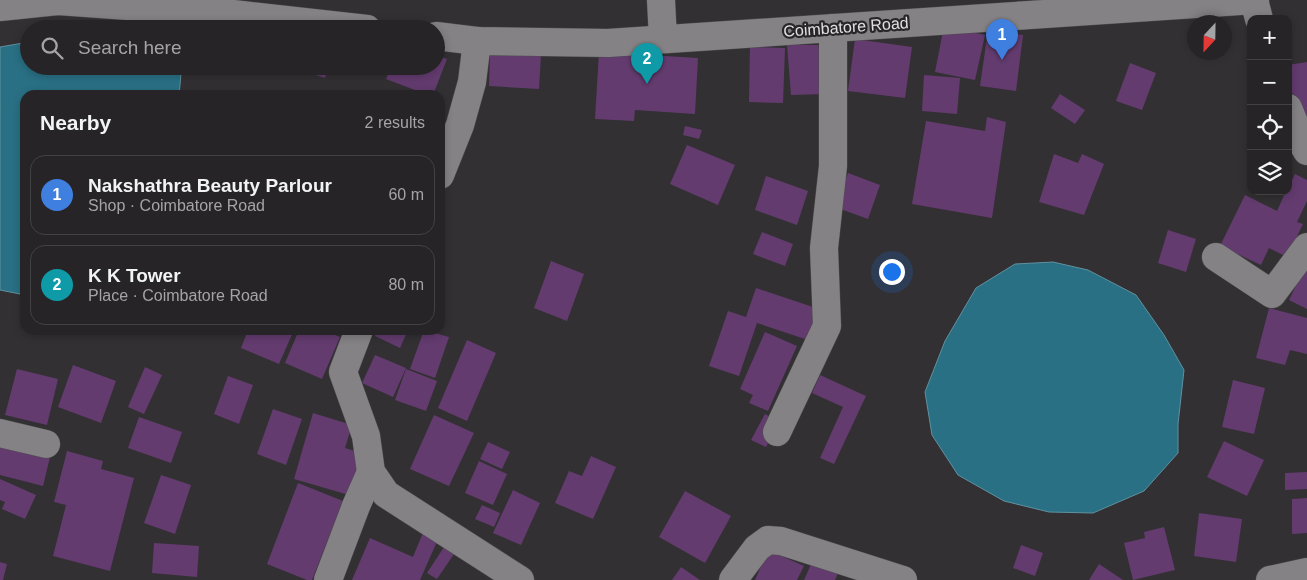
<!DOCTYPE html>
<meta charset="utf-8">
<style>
:root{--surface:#262426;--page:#323032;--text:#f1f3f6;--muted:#a4a4a7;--line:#424143;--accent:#1a73e8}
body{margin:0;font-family:Arial,sans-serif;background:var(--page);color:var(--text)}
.controls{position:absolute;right:15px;top:15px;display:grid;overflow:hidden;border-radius:10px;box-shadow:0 2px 8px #0003}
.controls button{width:45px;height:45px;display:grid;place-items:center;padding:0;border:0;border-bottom:1px solid var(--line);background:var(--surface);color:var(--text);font:25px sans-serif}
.compass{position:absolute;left:1187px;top:15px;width:45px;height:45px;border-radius:50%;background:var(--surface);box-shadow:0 2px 8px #0003;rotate:202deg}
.you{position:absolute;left:891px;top:271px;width:18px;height:18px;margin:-12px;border:4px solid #fff;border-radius:50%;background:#1a73e8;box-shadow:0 0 0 8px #1a73e833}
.badge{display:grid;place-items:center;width:32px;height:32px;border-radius:50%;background:var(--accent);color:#fff;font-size:16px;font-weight:700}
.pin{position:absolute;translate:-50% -41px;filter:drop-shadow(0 1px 2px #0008)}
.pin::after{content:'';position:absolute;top:26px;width:18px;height:15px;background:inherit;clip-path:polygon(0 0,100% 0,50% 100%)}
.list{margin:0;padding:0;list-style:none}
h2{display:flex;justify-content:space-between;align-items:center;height:65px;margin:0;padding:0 20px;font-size:21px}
h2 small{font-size:16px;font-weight:400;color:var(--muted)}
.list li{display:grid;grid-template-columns:32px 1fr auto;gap:15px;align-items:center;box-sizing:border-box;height:80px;margin:0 10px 10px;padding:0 10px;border:1px solid var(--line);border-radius:15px}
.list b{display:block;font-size:19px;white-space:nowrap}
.list p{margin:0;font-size:16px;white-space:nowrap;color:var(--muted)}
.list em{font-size:16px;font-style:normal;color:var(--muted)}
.icon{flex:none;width:28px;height:28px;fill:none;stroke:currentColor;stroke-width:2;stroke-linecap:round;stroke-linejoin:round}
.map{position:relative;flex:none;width:1307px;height:580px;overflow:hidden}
.search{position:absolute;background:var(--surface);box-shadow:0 2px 8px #0003;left:20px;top:20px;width:425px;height:55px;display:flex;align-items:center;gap:12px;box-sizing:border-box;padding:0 18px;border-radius:28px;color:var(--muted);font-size:19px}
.panel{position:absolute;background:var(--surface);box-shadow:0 2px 8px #0003;left:20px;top:90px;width:425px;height:245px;border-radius:15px}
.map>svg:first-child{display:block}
.water{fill:#297084;stroke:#6091a0}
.building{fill:#633b6f}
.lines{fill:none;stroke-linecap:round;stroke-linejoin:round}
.minor-casing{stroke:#4d4c4e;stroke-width:29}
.secondary-casing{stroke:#4d4c4e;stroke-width:29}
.minor{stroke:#858285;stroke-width:28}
.secondary{stroke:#858285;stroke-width:28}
.labels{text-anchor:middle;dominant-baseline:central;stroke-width:4.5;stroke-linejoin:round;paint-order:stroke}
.street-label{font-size:16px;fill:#e0dfe1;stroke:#282628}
</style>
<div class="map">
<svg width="1307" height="580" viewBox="0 0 1307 580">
<rect width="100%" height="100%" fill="#323032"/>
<g class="water">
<path d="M29,42V66H167L181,74L179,95H25V295L0,290V47Z"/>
<path d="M1053,262L1088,270L1136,295L1164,335L1184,370L1178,424V453L1144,491L1093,513L1049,512L1004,501L958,475L932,435L925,392L945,341L976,288L1015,264Z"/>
</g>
<g class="building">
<path d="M944,26L985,35L975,80L935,72Z"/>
<path d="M988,30L1023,35L1016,91L980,86Z"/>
<path d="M855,39L912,47L905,98L848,91Z"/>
<path d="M787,45H818L826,94L791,95Z"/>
<path d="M750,47L785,48L783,103L749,102Z"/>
<path d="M490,52L541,55L539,89L489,86Z"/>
<path d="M599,52L698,58L695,114L635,110L634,121L595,119Z"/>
<path d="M436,55L447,59L433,95H428L386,79L391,66H436Z"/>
<path d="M1307,62V127L1288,83V65Z"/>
<path d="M1130,63L1156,73L1142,110L1116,101Z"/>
<path d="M218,66H254L253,73Z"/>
<path d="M299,66H329L325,78L298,69Z"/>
<path d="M924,75L960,78L957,114L922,111Z"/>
<path d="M1060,94L1085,110L1075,124L1051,108Z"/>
<path d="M987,117L1006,122L992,218L912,204L926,121L985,131Z"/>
<path d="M685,126L702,130L699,139L683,135Z"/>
<path d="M687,145L735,165L718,205L670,184Z"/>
<path d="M1054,154L1078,163L1082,154L1104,164L1084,215L1039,202Z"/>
<path d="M848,173L880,185L868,219L835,207Z"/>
<path d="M1295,174L1307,180V201L1297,222L1303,224L1287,257L1269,248L1261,265L1220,246L1245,195L1277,211L1286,191H1288V188Z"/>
<path d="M766,176L808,191L797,225L755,210Z"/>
<path d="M1168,230L1196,239L1186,272L1158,263Z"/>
<path d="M762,232L793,244L785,266L753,254Z"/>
<path d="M551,261L584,274L567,321L534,308Z"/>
<path d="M1307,263V309L1289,300Z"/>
<path d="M756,288L819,309L808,340L757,323L739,376L709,366L728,311L746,317Z"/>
<path d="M1269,308L1307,318V354L1290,350L1285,365L1256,358Z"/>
<path d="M248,330H294L279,364L241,348Z"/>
<path d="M299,330H323L340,337L322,379L285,363Z"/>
<path d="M377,330H408L400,348L375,336Z"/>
<path d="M424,330L449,337L435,378L410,369Z"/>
<path d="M765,332L797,346L768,411L749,403L753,395L740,389Z"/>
<path d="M467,340L496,353L467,421L438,408Z"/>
<path d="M375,355L406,368L393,397L362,383Z"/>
<path d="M73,365L116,381L101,423L58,407Z"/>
<path d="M145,367L162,375L144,414L128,407Z"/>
<path d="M17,369L58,379L47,425L5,415Z"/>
<path d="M406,369L437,381L426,411L395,400Z"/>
<path d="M820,375L866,396L834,464L820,458L843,407L812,393Z"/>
<path d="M228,376L253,385L239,424L214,414Z"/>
<path d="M1233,380L1265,388L1254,434L1222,427Z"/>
<path d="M273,409L302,419L286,465L257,454Z"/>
<path d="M313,413L352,425L345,448L361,453L349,495L294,479Z"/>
<path d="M765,414L779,422L766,447L751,440Z"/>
<path d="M434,415L474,433L449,486L410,469Z"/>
<path d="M139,417L182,432L171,463L128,448Z"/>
<path d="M0,440L51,453L43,486L0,475Z"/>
<path d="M1224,441L1264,460L1247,496L1207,477Z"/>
<path d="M488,442L510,452L502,469L480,459Z"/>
<path d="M67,451L103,461L101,469L134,478L110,571L53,556L66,505L54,502Z"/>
<path d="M591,456L616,467L593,519L555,503L569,471L582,476Z"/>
<path d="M479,461L507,474L493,505L465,493Z"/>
<path d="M1307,472V489L1285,490V473Z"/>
<path d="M161,475L191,485L175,534L144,523Z"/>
<path d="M0,479L36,495L25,519L2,509L5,502L0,500Z"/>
<path d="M298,483L343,501L312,580H307L267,564Z"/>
<path d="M513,490L540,503L521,545L493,533Z"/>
<path d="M685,491L731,516L705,563L659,537Z"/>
<path d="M1307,498V533L1292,534V499Z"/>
<path d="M482,505L500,513L494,527L475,519Z"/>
<path d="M1199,513L1242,519L1236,562L1194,556Z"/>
<path d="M1164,527L1175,570L1133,580L1124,543L1145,538L1144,532Z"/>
<path d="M424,530L439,537L420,580H352L370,538L413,557Z"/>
<path d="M154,543L199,546L197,577L152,573Z"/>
<path d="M446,544L456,551L437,579L427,573Z"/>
<path d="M1021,545L1043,553L1035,576L1013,568Z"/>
<path d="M768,550L804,566L797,580H755Z"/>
<path d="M0,562L7,564L3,580H0Z"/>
<path d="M812,562L838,573L835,580H804Z"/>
<path d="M1099,564L1123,580H1089Z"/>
<path d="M681,567L700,580H672Z"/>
</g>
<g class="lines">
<defs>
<g id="minor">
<path d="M661,0L663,39"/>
<path d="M1254,0L1259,19"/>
<path d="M1288,108L1303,144L1307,151"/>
<path d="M440,175L460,125L472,82L477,41"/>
<path d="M1216,257L1272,294L1307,247"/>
<path d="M359,330L343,372L366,436L371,472L386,494L520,580"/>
<path d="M777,432L827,326L824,248L833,166V28"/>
<path d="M0,433L46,444"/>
<path d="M328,580L356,506L371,472"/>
<path d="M733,580L757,548L768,540L781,541L903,580"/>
<path d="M1270,580L1307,572"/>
</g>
<g id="secondary">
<path d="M0,7L58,1L225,13L367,29"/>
<path d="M436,36L477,41L608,43L1255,0"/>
</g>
</defs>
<use href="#minor" class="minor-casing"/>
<use href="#secondary" class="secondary-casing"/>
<use href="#minor" class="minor"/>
<use href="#secondary" class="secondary"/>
</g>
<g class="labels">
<g class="street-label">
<text transform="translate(846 27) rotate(-4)">Coimbatore Road</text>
</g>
</g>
</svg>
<div class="controls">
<button>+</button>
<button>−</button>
<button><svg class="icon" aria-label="locate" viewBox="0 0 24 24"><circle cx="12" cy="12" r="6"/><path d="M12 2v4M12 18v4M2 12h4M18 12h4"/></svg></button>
<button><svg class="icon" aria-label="layers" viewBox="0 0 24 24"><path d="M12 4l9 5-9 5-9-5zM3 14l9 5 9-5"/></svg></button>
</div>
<svg class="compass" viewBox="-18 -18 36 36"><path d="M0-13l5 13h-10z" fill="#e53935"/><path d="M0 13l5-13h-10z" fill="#a4a4a7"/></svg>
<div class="you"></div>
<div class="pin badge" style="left:1002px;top:60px;background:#3f7fe0">1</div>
<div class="pin badge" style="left:647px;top:84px;background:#0f9aa8">2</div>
<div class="search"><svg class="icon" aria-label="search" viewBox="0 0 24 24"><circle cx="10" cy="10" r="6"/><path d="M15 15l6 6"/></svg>Search here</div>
<section class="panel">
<h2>Nearby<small>2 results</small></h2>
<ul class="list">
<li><span class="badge" style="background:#3f7fe0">1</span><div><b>Nakshathra Beauty Parlour</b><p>Shop · Coimbatore Road</p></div><em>60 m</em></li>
<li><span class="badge" style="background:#0f9aa8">2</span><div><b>K K Tower</b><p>Place · Coimbatore Road</p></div><em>80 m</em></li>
</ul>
</section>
</div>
